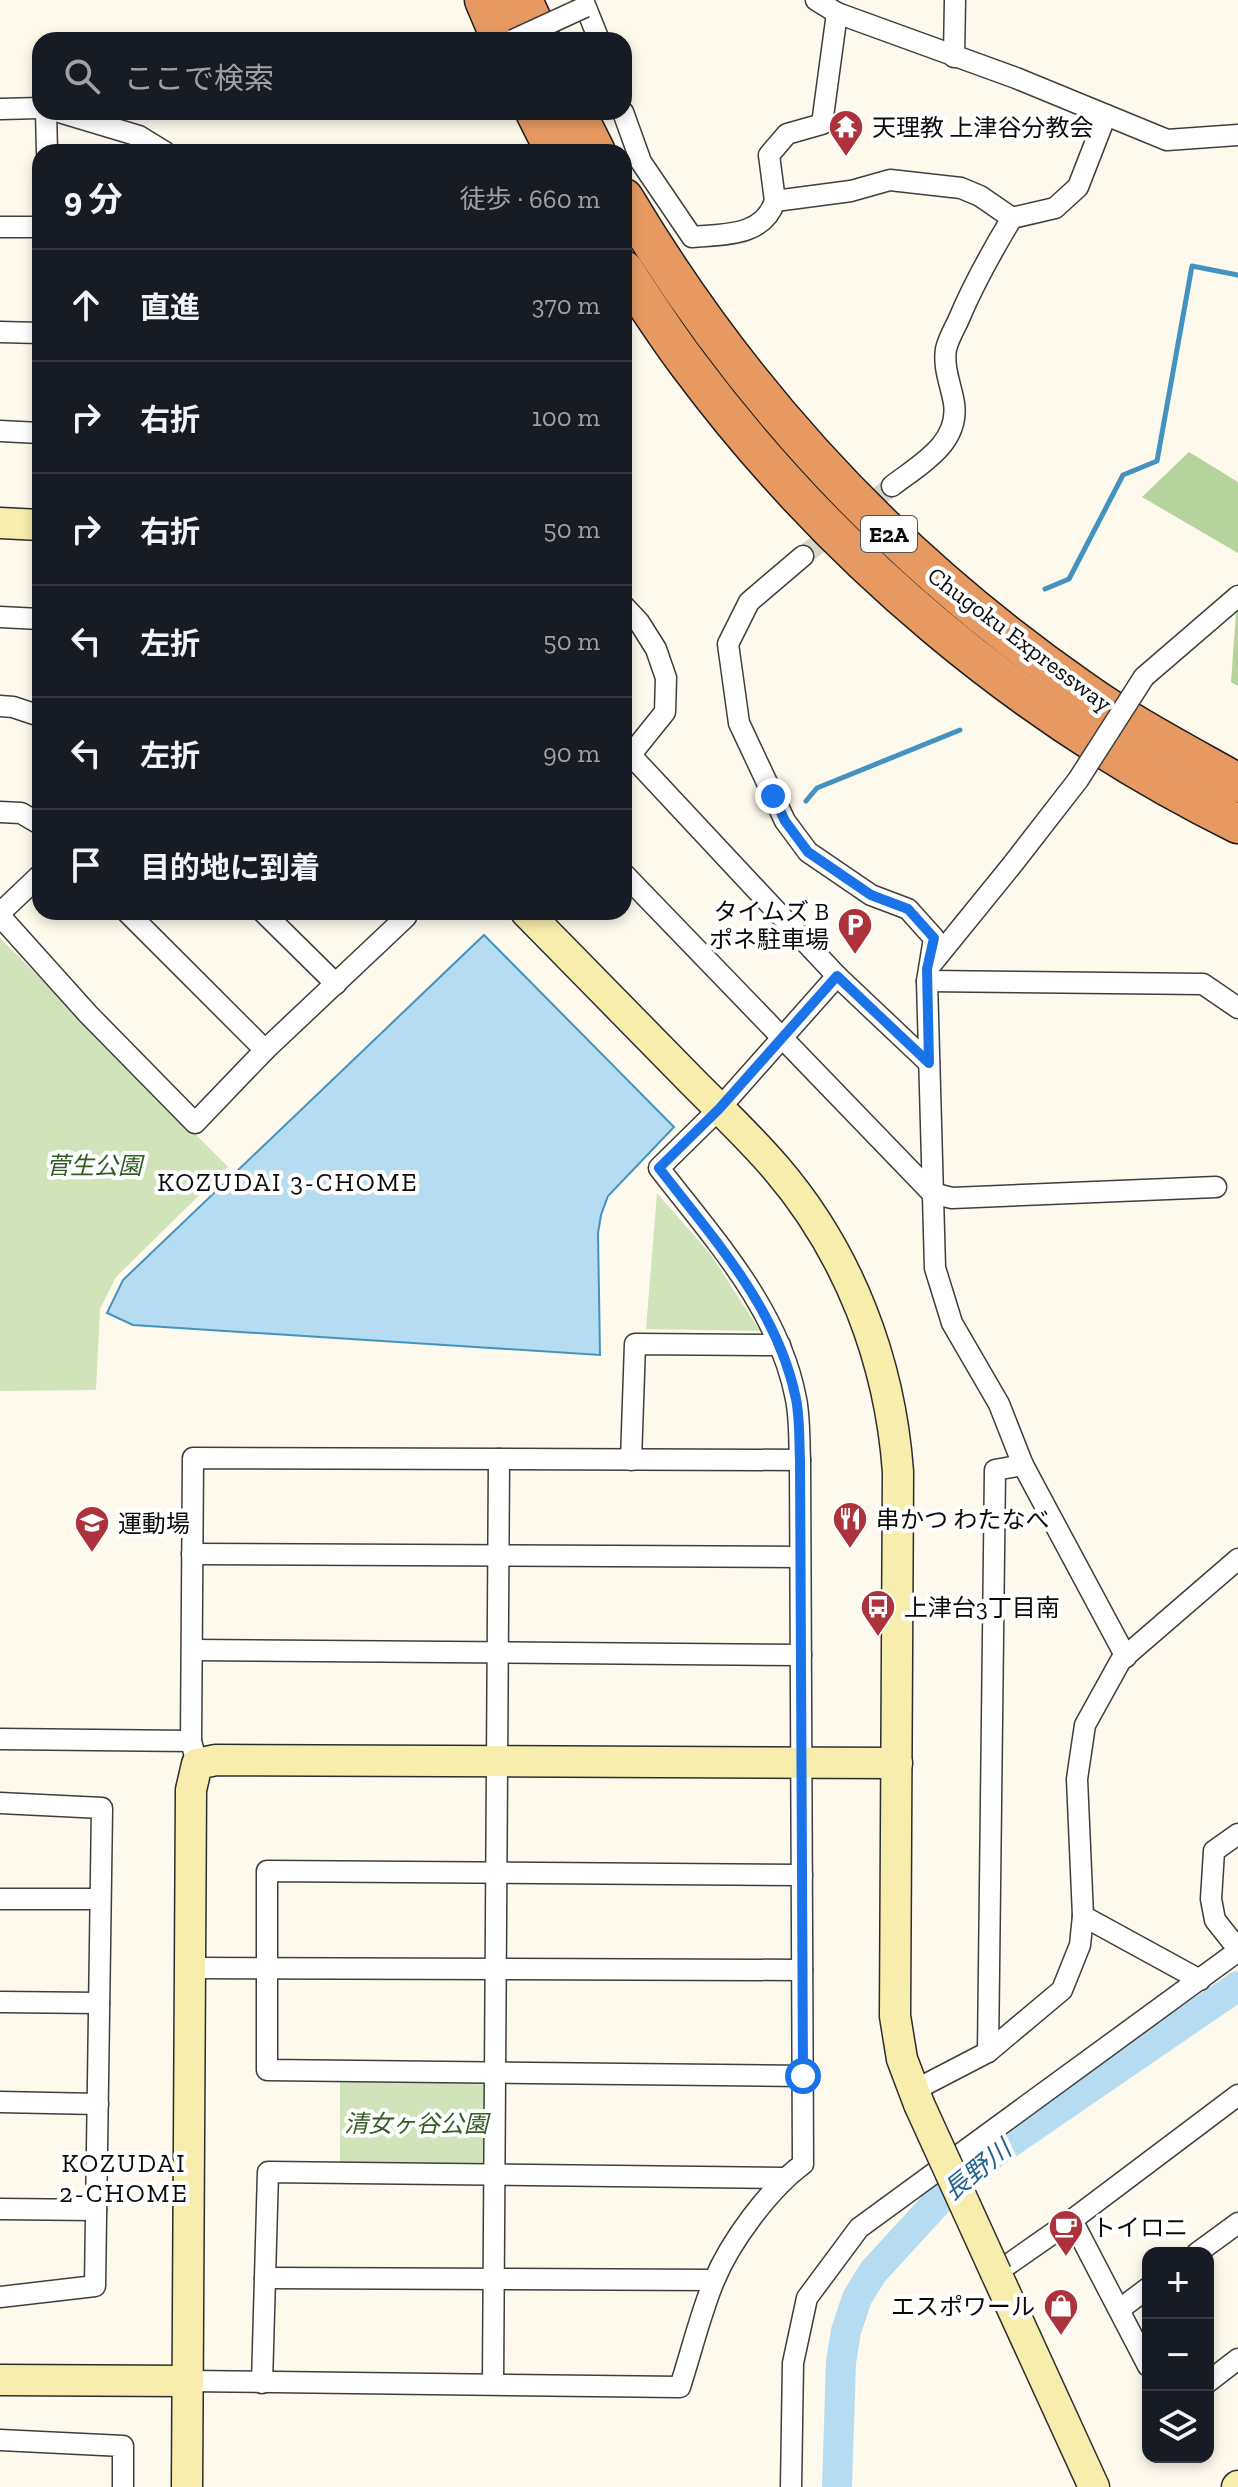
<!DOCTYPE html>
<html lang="ja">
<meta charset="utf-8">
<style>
:root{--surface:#171b24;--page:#20242c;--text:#f1f3f6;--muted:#9ea1a6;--line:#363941}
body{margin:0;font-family:"Zilla Slab","Noto Sans JP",serif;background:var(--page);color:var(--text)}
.controls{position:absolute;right:24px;bottom:24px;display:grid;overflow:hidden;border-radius:16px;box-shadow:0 4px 12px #0003}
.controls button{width:72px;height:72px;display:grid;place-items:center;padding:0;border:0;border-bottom:2px solid var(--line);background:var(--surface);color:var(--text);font:40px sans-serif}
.stop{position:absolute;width:24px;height:24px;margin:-18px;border:6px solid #1a73e8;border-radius:50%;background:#fff}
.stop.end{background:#1a73e8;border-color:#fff;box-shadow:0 2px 8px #0008}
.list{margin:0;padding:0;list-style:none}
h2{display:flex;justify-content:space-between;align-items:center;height:104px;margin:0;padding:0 32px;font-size:34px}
h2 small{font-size:26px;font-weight:400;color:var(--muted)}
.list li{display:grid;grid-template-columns:52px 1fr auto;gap:24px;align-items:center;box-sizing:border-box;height:112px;padding:0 32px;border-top:2px solid var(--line)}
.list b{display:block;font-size:30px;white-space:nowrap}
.list em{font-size:26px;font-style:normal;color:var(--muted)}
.icon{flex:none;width:44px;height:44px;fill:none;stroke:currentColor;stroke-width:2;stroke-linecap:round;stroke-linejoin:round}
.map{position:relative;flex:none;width:1238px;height:2487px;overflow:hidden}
.search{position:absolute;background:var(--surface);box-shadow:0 4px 12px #0003;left:32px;top:32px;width:600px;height:88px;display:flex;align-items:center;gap:20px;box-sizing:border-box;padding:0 28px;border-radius:24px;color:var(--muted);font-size:30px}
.panel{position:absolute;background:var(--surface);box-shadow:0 4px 12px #0003;left:32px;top:144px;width:600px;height:776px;border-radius:24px}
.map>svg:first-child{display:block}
.green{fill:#d1e4b9}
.forest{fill:#b5d39a}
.water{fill:#b5dcf0;stroke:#4492bf;stroke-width:2}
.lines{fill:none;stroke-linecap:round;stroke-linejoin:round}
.stream{stroke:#4492bf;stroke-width:5}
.river{stroke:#b5dcf0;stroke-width:30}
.street-tunnel{stroke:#d9d5ca;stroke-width:20;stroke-dasharray:20 10;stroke-linecap:butt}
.street-casing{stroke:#3e3e3e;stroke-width:23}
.secondary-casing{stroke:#2d2d2d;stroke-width:33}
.highway-casing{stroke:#1c1c1c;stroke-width:41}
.street{stroke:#fff;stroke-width:20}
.secondary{stroke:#f7edad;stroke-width:30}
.highway{stroke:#e69a61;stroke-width:38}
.street-bridge-casing{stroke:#3e3e3e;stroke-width:23;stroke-linecap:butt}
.secondary-bridge-casing{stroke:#2d2d2d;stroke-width:33;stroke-linecap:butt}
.street-bridge{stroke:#fff;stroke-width:20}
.secondary-bridge{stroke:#f7edad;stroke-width:30}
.route{stroke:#1a73e8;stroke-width:10}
.labels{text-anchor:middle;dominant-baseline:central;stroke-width:8;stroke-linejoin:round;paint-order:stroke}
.shield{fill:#fff;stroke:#545454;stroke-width:2}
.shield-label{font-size:22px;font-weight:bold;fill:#0b0b0b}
.poi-label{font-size:24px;fill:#0b0b0b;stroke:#fff;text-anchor:start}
.street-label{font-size:24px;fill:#0b0b0b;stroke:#fff}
.park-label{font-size:24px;font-style:italic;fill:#305c23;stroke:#fff}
.neighbourhood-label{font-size:26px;letter-spacing:2px;fill:#0b0b0b;stroke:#fff}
.water-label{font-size:26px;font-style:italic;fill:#226390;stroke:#fff}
</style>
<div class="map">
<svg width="1238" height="2487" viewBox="0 0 1238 2487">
<rect width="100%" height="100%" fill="#fdf9ec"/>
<g class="green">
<path d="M0,938L228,1167L116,1277L100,1309L96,1390L0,1391Z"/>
<path d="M657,1193L711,1255L760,1331L646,1329Z"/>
<path d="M340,2077L492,2080L490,2170L340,2166Z"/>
</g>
<g class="forest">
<path d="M1189,452L1238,482V553L1142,497Z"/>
<path d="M1238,586V686L1231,682Z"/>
</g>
<path class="water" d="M484,935L674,1127L608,1196L601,1215L598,1233L600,1355L133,1325L107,1313L123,1280Z"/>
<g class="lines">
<g class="stream">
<path d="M1045,589L1069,579L1123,475L1157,461L1192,266L1238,275"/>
<path d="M806,801L817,788L960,730"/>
</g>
<path class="river" d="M837,2487L841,2362L846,2331L857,2298L873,2272L961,2176L1238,1986"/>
<path class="street-tunnel" d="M803,556L892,486"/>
<defs>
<g id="street">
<path d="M583,0L599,40"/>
<path d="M816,0L837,13L1016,78L1167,140L1238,135"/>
<path d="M954,57L955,0"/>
<path d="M0,109L40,108"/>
<path d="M46,112L47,152"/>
<path d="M59,112L139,136L165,152"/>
<path d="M623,112L641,162L692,237C724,234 763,237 775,201L851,191L890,180L961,188L980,196L1012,218"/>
<path d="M775,201L769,155L787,134L822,124L837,13"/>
<path d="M0,227H40"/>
<path d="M0,332L40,333"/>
<path d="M0,431L40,433"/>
<path d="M892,486C919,465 960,444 954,403C951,385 943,368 946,349C948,340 954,329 958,321C973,285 992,251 1012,218L1055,208L1078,187L1106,115"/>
<path d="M803,556L749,602L728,644L739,723L785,821L808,852L871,895L908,909L934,938L927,981L935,1268L952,1323L999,1404L1023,1465L1126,1657"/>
<path d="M624,606L639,622L656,649L666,678L665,712L624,763"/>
<path d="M0,617L40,619"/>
<path d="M1144,677L1238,596"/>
<path d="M0,706L13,707L40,716"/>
<path d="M0,812L21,813L40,824"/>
<path d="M624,874L932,1193L952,1198L1216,1187"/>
<path d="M127,912L265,1050"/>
<path d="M263,912L336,984"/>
<path d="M0,913L40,875"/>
<path d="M0,916L88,1014L195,1123L265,1050L406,917L401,912"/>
<path d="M930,966L1012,865L1078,780"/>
<path d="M837,976L929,1063"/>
<path d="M927,981L1203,984L1238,1008"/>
<path d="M631,1460L635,1344L780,1345"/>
<path d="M192,1554L800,1557"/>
<path d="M193,1650L801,1655"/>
<path d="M0,1739L191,1741"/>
<path d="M197,1764L191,1741L193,1458L800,1460"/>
<path d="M0,1803L102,1808L95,2286L0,2297"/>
<path d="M1238,1834L1214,1851L1211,1899L1215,1920L1238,1949"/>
<path d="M802,1875L267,1871V2070L803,2076"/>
<path d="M0,1899H100"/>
<path d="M1083,1916L1200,1980"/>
<path d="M190,1968L802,1970"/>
<path d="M0,2002L99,2003"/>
<path d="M988,2052L995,1470L1023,1465"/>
<path d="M913,2091L988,2052L1062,1990L1080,1945L1083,1916L1077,1779L1085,1725L1121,1660L1238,1559"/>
<path d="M0,2102L98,2104"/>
<path d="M0,2209L96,2210"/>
<path d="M1197,2253L1238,2223"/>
<path d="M996,2273L1072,2220"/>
<path d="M265,2278L714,2280"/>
<path d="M1120,2309L1148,2288"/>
<path d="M1148,2366L1072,2220L1238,2095"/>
<path d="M188,2381L680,2387C691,2353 700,2315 714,2281C730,2242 769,2189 803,2164L800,1460C799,1441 800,1419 796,1399C779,1309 713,1238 659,1168L719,1109L837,976L624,748"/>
<path d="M1208,2382L1238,2359"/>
<path d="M262,2383L268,2172L784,2178"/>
<path d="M493,2384L499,1459"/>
<path d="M0,2440L123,2446V2487"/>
<path d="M791,2487L793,2363L807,2298L859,2228L1238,1951"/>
</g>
<g id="secondary">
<path d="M0,523L40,525"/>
<path d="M526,912C578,965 631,1019 683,1072C714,1104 747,1134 776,1168C849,1253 890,1361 898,1472L895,2016L902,2059L919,2104"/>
<path d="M996,2273L1094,2487"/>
<path d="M0,2380L188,2381"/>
<path d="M187,2487L191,1790L197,1764L216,1760L897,1763"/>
<path d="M1237,2487L1238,2486"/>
</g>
<g id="highway">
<path d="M484,0L501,40"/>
<path d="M523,0L541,40"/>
<path d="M535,112L555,152"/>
<path d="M576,112L596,152"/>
<path d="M624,198C742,396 893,559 1082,690C1131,725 1185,753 1238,783"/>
<path d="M624,270C645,302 666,335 689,365C832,557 1023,718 1238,824"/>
</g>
</defs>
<use href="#street" class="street-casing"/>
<use href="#secondary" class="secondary-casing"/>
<use href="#highway" class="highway-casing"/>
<use href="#street" class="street"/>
<use href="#secondary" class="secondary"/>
<use href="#highway" class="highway"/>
<defs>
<g id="street-bridge">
<path d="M513,40L585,7"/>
<path d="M1078,780L1144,677"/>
</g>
<path id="secondary-bridge" d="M919,2104L996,2273"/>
</defs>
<use href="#street-bridge" class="street-bridge-casing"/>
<use href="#secondary-bridge" class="secondary-bridge-casing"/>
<use href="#street-bridge" class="street-bridge"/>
<use href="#secondary-bridge" class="secondary-bridge"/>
</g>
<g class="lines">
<path class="route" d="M773,796L785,821L808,852L871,895L908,909L934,938L927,969L929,1063L837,976L719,1109L659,1168C713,1238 778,1309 796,1399C800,1419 799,1440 800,1460L803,2076"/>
</g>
<defs>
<symbol id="temple-pin" viewBox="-11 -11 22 30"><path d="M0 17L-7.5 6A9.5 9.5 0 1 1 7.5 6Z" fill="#ad323b" stroke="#fff"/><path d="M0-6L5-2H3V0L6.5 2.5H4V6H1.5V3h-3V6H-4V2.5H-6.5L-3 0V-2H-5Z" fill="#fff"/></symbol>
<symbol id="parking-pin" viewBox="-11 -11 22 30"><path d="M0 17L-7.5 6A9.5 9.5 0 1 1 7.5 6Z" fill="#ad323b" stroke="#fff"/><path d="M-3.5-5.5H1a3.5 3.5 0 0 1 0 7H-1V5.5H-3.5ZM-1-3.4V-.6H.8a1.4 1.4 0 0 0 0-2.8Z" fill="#fff"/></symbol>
<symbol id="restaurant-pin" viewBox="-11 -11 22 30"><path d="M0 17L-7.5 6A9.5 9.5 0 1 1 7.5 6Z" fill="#ad323b" stroke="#fff"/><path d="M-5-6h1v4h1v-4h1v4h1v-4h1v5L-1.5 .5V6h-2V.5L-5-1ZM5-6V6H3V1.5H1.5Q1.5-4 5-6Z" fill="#fff"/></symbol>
<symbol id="school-pin" viewBox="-11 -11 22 30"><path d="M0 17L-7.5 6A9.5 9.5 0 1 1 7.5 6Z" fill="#ad323b" stroke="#fff"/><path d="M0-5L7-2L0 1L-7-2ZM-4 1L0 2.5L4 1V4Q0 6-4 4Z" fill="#fff"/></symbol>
<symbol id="bus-pin" viewBox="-11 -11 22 30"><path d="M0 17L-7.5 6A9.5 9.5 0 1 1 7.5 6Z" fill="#ad323b" stroke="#fff"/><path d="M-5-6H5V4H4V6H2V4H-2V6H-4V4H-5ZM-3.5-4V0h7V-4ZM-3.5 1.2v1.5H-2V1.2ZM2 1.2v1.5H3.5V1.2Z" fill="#fff"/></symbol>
<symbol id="cafe-pin" viewBox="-11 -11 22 30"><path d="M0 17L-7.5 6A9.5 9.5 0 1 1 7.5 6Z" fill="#ad323b" stroke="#fff"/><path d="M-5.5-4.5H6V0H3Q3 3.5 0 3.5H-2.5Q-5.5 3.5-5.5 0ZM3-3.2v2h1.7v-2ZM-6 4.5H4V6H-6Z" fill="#fff"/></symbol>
<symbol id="shop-pin" viewBox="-11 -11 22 30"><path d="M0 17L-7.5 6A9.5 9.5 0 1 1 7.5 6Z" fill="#ad323b" stroke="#fff"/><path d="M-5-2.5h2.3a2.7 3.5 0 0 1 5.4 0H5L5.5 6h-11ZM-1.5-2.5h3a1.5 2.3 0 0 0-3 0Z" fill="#fff"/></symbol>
</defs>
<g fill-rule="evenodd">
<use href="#temple-pin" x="826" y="107" width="40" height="54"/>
<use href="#parking-pin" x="835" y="905" width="40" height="54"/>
<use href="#restaurant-pin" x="830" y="1499" width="40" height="54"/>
<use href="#school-pin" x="72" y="1503" width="40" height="54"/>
<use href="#bus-pin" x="858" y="1587" width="40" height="54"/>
<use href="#cafe-pin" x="1046" y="2207" width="40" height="54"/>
<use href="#shop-pin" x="1041" y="2286" width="40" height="54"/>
</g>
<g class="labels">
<rect class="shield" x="861" y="516" width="56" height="36" rx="6"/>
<g class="shield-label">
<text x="889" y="534">E2A</text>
</g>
<g class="poi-label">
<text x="872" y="127">天理教 上津谷分教会</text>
<text x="829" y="911" text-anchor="end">タイムズ B<tspan x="829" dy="28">ポネ駐車場</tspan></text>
<text x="876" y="1519">串かつ わたなべ</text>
<text x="118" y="1523">運動場</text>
<text x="904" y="1607">上津台3丁目南</text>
<text x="1092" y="2227">トイロニ</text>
<text x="1035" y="2306" text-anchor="end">エスポワール</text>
</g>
<g class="street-label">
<text transform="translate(1020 639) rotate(37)">Chugoku Expressway</text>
</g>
<g class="park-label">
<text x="94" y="1165">菅生公園</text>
<text x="416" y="2123">清女ヶ谷公園</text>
</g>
<g class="neighbourhood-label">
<text x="288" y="1182">KOZUDAI 3-CHOME</text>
<text x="124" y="2163">KOZUDAI<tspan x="124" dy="30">2-CHOME</tspan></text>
</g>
<g class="water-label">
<text transform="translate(977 2170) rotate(-39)">長野川</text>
</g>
</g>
</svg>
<div class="controls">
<button>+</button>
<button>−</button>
<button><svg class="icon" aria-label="layers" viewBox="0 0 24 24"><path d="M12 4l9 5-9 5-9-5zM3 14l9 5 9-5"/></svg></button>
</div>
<div class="stop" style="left:803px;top:2076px"></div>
<div class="stop end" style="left:773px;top:796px"></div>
<div class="search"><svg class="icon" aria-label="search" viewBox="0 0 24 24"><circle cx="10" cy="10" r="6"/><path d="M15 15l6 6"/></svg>ここで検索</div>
<section class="panel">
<h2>9 分<small>徒歩 · 660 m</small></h2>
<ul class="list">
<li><svg class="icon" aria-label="ahead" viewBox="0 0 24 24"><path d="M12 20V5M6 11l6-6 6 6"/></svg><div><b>直進</b></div><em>370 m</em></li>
<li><svg class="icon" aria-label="right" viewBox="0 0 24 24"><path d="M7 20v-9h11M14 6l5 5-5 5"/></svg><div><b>右折</b></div><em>100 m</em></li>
<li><svg class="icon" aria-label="right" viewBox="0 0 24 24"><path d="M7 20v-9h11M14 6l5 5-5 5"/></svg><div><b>右折</b></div><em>50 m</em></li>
<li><svg class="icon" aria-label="left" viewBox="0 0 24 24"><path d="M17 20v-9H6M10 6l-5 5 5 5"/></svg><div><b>左折</b></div><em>50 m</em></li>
<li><svg class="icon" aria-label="left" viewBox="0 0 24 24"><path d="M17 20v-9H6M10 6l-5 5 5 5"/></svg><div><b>左折</b></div><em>90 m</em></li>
<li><svg class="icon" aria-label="arrive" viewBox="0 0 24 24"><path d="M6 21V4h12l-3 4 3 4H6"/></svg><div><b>目的地に到着</b></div></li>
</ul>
</section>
</div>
